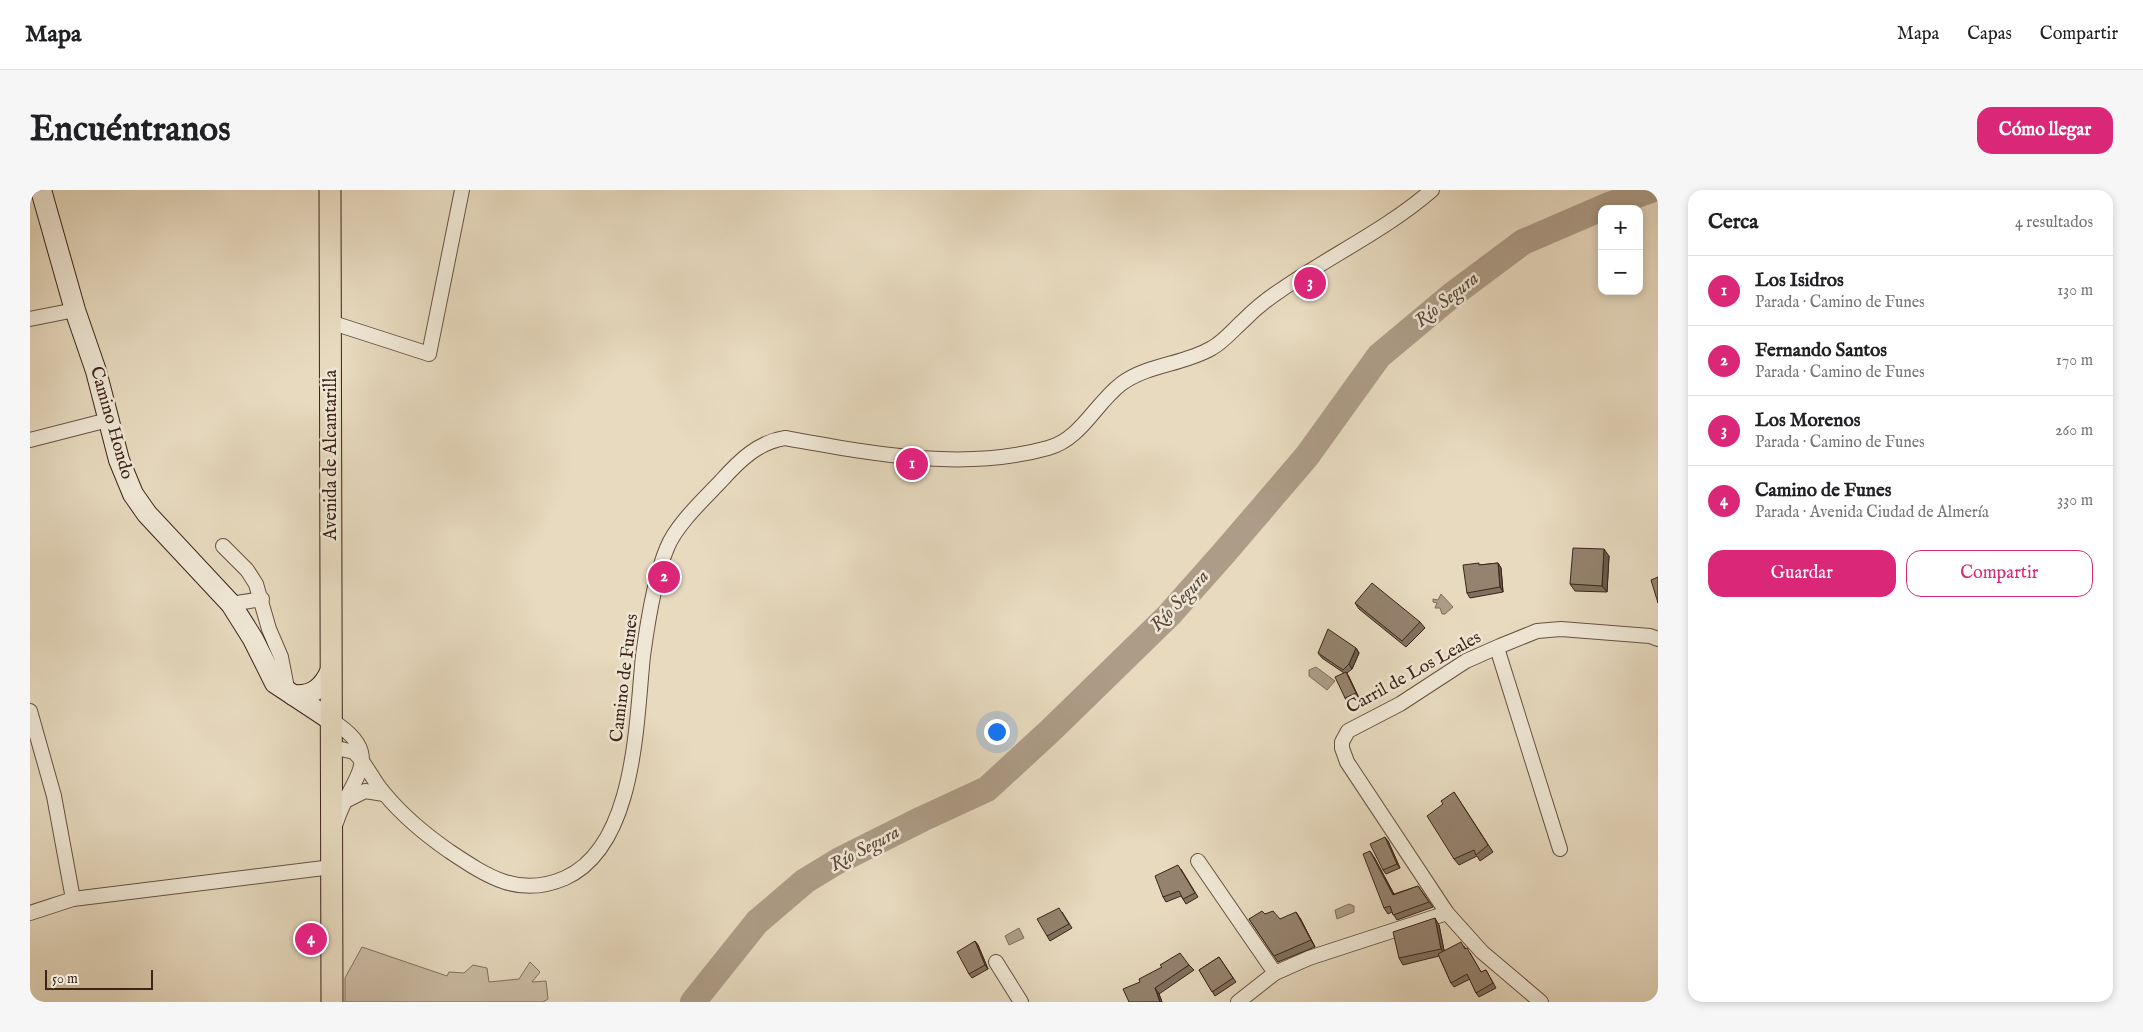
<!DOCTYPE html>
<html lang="es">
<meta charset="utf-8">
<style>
:root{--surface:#fff;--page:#f6f6f6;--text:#202124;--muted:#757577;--line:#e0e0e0;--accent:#db2777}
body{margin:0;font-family:"IM FELL English",serif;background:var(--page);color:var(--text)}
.controls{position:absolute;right:15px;top:15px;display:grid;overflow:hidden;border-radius:10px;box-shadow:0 2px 8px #0003}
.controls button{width:45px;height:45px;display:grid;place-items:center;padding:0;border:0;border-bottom:1px solid var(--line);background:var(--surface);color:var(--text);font:25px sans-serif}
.scale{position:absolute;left:15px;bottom:12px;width:108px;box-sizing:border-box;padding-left:5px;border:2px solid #3c2419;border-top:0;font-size:14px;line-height:18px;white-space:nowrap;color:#3c2419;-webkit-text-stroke:4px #efe7d5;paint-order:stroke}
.you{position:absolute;left:966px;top:541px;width:18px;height:18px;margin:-12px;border:4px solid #fff;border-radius:50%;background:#1a73e8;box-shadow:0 0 0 8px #1a73e833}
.badge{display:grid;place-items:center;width:32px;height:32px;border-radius:50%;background:var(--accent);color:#fff;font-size:16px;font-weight:700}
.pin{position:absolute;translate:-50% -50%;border:2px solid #fff;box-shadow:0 1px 5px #0006}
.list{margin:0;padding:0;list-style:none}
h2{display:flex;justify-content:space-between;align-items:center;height:65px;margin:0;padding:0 20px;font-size:21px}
h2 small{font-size:16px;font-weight:400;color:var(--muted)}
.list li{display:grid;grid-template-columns:32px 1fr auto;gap:15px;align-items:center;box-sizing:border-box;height:70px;padding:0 20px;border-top:1px solid var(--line)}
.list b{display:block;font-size:19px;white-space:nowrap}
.list p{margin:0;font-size:16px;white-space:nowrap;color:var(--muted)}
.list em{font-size:16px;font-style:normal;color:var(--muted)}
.actions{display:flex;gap:10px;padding:15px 20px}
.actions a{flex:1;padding:11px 0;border:1px solid var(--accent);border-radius:15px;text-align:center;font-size:18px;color:var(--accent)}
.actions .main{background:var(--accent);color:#fff}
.map{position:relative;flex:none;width:1628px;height:812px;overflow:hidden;border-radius:15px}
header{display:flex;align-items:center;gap:30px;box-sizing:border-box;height:70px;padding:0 25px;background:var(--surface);border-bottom:1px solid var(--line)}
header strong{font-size:24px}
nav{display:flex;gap:28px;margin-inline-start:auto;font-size:18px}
.intro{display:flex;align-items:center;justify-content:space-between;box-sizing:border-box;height:120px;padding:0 30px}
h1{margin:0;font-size:35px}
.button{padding:12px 22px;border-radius:15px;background:var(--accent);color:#fff;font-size:18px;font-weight:700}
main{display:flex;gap:30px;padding:0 30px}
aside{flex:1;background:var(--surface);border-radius:15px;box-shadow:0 2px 8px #0003}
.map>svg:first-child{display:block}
.green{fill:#cabba3;stroke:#83705e}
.water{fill:#ad9c87;stroke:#806c5b}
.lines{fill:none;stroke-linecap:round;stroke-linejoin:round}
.river{stroke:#ad9c87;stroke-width:26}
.minor-casing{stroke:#675242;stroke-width:16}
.secondary-casing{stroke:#3c2419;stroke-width:22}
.primary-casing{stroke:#3c2419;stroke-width:23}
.minor{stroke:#efe7d5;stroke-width:14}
.secondary{stroke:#efe7d5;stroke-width:20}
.primary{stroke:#e7dabf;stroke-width:21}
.wall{fill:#80715f;stroke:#3c2419}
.shaded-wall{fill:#685c4e;stroke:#3c2419}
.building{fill:#95836f;stroke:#3c2419}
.labels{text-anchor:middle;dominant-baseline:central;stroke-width:5;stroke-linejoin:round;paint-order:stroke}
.street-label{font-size:18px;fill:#3c2419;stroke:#efe7d5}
.water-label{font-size:19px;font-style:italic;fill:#5e483a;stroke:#efe7d5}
</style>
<header>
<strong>Mapa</strong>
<nav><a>Mapa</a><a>Capas</a><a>Compartir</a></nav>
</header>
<div class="intro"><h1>Encuéntranos</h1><a class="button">Cómo llegar</a></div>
<main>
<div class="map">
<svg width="1628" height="812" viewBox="0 0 1628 812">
<rect width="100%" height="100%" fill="#e7dabf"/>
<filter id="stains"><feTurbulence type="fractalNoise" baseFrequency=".004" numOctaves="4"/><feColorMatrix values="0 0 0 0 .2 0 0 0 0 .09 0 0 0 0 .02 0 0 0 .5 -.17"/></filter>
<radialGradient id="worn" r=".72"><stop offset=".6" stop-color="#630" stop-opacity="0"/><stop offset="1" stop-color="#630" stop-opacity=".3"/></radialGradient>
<path class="green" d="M332,757L417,786L419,782L434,783L443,775L457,778L459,792L489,789L500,772L510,782L502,792L516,791L518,809L513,812H315V788Z"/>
<g class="water">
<path d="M1411,404L1423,417L1415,424H1412L1410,418H1405L1407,413L1403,412V409L1408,410Z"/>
<path d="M1286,477L1305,491L1297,500L1279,486V480Z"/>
<path d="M1319,714L1324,716V722L1307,729L1305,720Z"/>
<path d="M989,738L994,748L979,755L975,746Z"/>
</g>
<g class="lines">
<path class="river" d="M663,812L727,732L775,691L808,671L892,629L957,599L1021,540L1139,425L1194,363L1277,266L1349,166L1422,105L1493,52L1579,15L1621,0"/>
<defs>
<g id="minor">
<path d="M0,129L45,120"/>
<path d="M300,132L399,164L432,0"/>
<path d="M0,250L78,230"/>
<path d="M193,356L217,380L226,394L239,439L251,467L258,503"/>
<path d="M201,414L232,409"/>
<path d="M1467,458L1530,659"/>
<path d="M0,521L24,606L43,709"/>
<path d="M301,530C359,566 320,587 306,633"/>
<path d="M301,564L311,559L324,562C336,573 343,591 354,603C372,625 396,645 419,661C458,687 489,708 535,688C606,656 606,532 613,466C617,436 625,386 637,358C646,335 674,309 691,291C709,271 728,252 755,248C840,263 932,282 1018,258C1051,249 1065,214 1091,194C1118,174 1153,175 1182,158C1193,152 1203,140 1213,131C1225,119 1237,109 1251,100C1301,65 1356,40 1402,0"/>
<path d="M315,611L335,601L354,604"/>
<path d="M1168,671L1245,783L1279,768L1417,723"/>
<path d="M0,723L43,709L302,677"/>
<path d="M966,772L991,812"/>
<path d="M1208,812L1245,783"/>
<path d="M1511,812L1452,762L1417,723L1317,572L1312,558V552L1318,541L1370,514L1436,471L1470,456L1507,441L1531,439L1620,446L1628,449"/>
</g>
<g id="secondary">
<path d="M11,0L45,120L66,181L89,270L103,304L117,324L201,414L223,449L245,493L301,530"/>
<path d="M263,505C282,507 293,498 301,480"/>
</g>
<path id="primary" d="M300,0L302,812"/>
</defs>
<use href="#minor" class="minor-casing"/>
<use href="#secondary" class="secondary-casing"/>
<use href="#primary" class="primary-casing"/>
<use href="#minor" class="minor"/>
<use href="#secondary" class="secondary"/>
<use href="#primary" class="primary"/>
</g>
<g class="wall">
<path d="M1579,366L1577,402L1545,401L1540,394Z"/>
<path d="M1468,373L1471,378L1473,402L1440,408L1437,403L1450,375Z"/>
<path d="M1325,413L1390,432L1395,438L1376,457L1329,419Z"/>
<path d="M1326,458L1329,463L1322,479L1317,483L1329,508L1318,513L1315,508L1314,483L1292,468L1288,463Z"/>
<path d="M1424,602L1463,662L1450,671L1447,666L1429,675L1424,669L1413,614Z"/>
<path d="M1358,651L1370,678L1356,684L1353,680Z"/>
<path d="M1344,667L1364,704L1388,696L1403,717L1367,730L1362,722L1358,724L1354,718Z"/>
<path d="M1151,679L1168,707L1156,714L1151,706L1136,712L1133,707Z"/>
<path d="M1032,722L1042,738L1020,751L1017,746Z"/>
<path d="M1235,724L1250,729L1270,728L1285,757L1248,772L1219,729Z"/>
<path d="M1409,735L1414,761L1434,756L1436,759L1440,763L1451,782L1456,780L1466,798L1449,807L1446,803L1440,789L1424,797L1421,793L1409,766L1373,775L1369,768Z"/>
<path d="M945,751L948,755L958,779L942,788L939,784Z"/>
<path d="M1189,767L1206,792L1185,806L1169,780Z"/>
<path d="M1159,775L1164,780L1129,804L1132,812H1099Z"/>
</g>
<g class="shaded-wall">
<path d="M1574,359L1579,366L1577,402L1572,396Z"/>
<path d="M1468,373L1471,378L1473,402L1470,397Z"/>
<path d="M1326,458L1329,463L1322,479L1319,474Z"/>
<path d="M1316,482L1319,487L1329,508L1326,503Z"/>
<path d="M1355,647L1358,651L1370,678L1367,674Z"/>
<path d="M1340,661L1344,667L1367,710L1363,705Z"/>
<path d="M1266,722L1270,728L1285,757L1281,750Z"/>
<path d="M1405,728L1409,735L1415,765L1411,759Z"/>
<path d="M945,751L948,755L958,779L955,775Z"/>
<path d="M1125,798L1129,804L1132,812H1130Z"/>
</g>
<g class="building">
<path d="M1543,358L1574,359L1572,396L1540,394Z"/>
<path d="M1449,373V375L1468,373L1470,397L1437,403L1433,375Z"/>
<path d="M1628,387V413L1621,390Z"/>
<path d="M1342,393L1390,432L1372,451L1325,413Z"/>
<path d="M1298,439L1326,458L1319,474L1313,480L1288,463Z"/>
<path d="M1316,482L1326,503L1315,508L1305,487Z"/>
<path d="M1424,602L1458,655L1446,665L1444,660L1424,669L1397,626L1413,614L1411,611Z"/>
<path d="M1355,647L1367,674L1353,680L1340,654Z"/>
<path d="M1340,661L1363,705L1388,696L1399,712L1363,725L1360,716L1354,718L1333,664Z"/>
<path d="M1148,675L1165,703L1153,709L1149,701L1133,707L1125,686Z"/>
<path d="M1029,718L1039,734L1017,746L1007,729Z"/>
<path d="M1232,721L1235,724L1243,721L1250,729L1266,722L1281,750L1244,766L1219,729Z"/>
<path d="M1405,728L1411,759L1369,768L1363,742Z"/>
<path d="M945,751L955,775L939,784L927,762Z"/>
<path d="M1431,752L1435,759L1437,758L1451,782L1456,780L1463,793L1446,803L1437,784L1421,793L1408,764Z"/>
<path d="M1150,763L1159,775L1125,798L1130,812H1099L1093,799L1110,792L1109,789L1132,777L1130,775Z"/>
<path d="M1189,767L1203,788L1182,802L1169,780Z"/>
</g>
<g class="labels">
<g class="street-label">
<text transform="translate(81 233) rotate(74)">Camino Hondo</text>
<text transform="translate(301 265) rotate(-90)">Avenida de Alcantarilla</text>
<text transform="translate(1384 483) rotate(-29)">Carril de Los Leales</text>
<text transform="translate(595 488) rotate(-83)">Camino de Funes</text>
</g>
<g class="water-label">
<text transform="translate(1417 110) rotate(-39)">Río Segura</text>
<text transform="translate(1150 411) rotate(-47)">Río Segura</text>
<text transform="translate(835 659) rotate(-28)">Río Segura</text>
</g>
</g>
<rect width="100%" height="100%" filter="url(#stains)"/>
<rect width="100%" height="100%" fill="url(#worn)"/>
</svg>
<div class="controls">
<button>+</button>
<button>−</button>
</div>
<div class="scale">50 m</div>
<div class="you"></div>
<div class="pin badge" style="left:882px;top:274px">1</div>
<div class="pin badge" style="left:634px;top:387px">2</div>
<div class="pin badge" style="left:1280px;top:93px">3</div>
<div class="pin badge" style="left:281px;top:749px">4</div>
</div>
<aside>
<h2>Cerca<small>4 resultados</small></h2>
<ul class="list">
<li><span class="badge">1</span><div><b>Los Isidros</b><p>Parada · Camino de Funes</p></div><em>130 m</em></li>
<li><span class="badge">2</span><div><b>Fernando Santos</b><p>Parada · Camino de Funes</p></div><em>170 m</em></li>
<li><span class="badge">3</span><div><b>Los Morenos</b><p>Parada · Camino de Funes</p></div><em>260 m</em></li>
<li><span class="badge">4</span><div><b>Camino de Funes</b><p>Parada · Avenida Ciudad de Almería</p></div><em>330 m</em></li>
</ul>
<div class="actions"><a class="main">Guardar</a><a>Compartir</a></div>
</aside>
</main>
